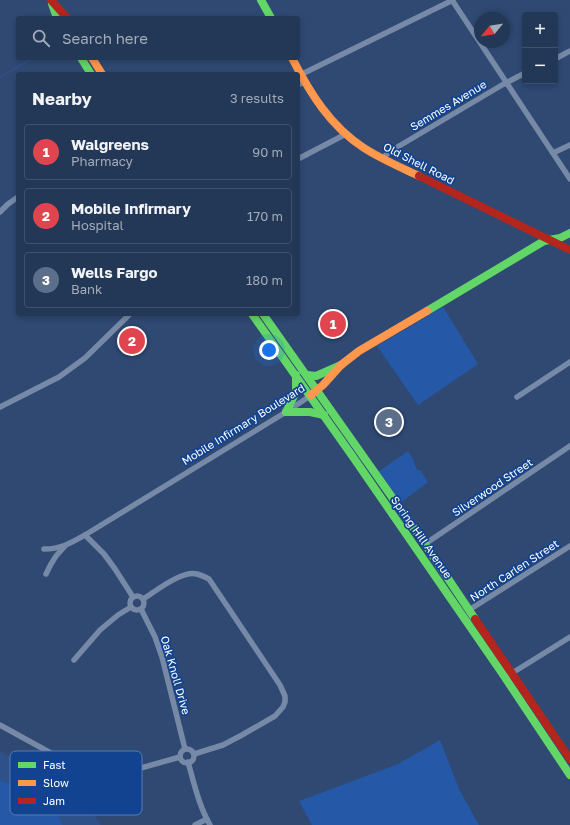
<!DOCTYPE html>
<meta charset="utf-8">
<style>
:root{--surface:#233756;--page:#2b3f5c;--text:#f1f3f6;--muted:#a3acb9;--line:#40516c;--accent:#b6bfce}
body{margin:0;font-family:"Golos Text",sans-serif;background:var(--page);color:var(--text)}
.controls{position:absolute;right:12px;top:12px;display:grid;overflow:hidden;border-radius:4px;box-shadow:0 2px 6px #0003}
.controls button{width:36px;height:36px;display:grid;place-items:center;padding:0;border:0;border-bottom:1px solid var(--line);background:var(--surface);color:var(--text);font:20px sans-serif}
.compass{position:absolute;left:474px;top:12px;width:36px;height:36px;border-radius:50%;background:var(--surface);box-shadow:0 2px 6px #0003;rotate:240deg}
.you{position:absolute;left:269px;top:350px;width:14px;height:14px;margin:-10px;border:3px solid #fff;border-radius:50%;background:#1a73e8;box-shadow:0 0 0 6px #1a73e833}
.badge{display:grid;place-items:center;width:26px;height:26px;border-radius:50%;background:var(--accent);color:#fff;font-size:13px;font-weight:700}
.pin{position:absolute;translate:-50% -50%;border:2px solid #fff;box-shadow:0 1px 4px #0006}
.list{margin:0;padding:0;list-style:none}
h2{display:flex;justify-content:space-between;align-items:center;height:52px;margin:0;padding:0 16px;font-size:17px}
h2 small{font-size:13px;font-weight:400;color:var(--muted)}
.list li{display:grid;grid-template-columns:26px 1fr auto;gap:12px;align-items:center;box-sizing:border-box;height:56px;margin:0 8px 8px;padding:0 8px;border:1px solid var(--line);border-radius:4px}
.list b{display:block;font-size:15px;white-space:nowrap}
.list p{margin:0;font-size:13px;white-space:nowrap;color:var(--muted)}
.list em{font-size:13px;font-style:normal;color:var(--muted)}
.icon{flex:none;width:22px;height:22px;fill:none;stroke:currentColor;stroke-width:2;stroke-linecap:round;stroke-linejoin:round}
.map{position:relative;flex:none;width:570px;height:825px;overflow:hidden}
.search{position:absolute;background:var(--surface);box-shadow:0 2px 6px #0003;left:16px;top:16px;width:284px;height:44px;display:flex;align-items:center;gap:10px;box-sizing:border-box;padding:0 14px;border-radius:4px;color:var(--muted);font-size:15px}
.panel{position:absolute;background:var(--surface);box-shadow:0 2px 6px #0003;left:16px;top:72px;width:284px;height:244px;border-radius:4px}
.map>svg:first-child{display:block}
.green{fill:#2559a8}
.water{fill:#2e518a}
.lines{fill:none;stroke-linecap:round;stroke-linejoin:round}
.stream{stroke:#2e518a;stroke-width:1.5}
.street{stroke:#768aa7;stroke-width:5.5}
.fast{stroke:#63d668;stroke-width:8}
.slow{stroke:#ff974d;stroke-width:8}
.jam{stroke:#b3261e;stroke-width:8}
.labels{text-anchor:middle;dominant-baseline:central;stroke-width:3.5;stroke-linejoin:round;paint-order:stroke}
.street-label{font-size:11px;fill:#fff;stroke:#124390}
.key{fill:#124390;stroke:#597bb1;stroke-width:1}
.key-label{font-size:11px;fill:#fff}
</style>
<div class="map">
<svg width="570" height="825" viewBox="0 0 570 825">
<rect width="100%" height="100%" fill="#2f4973"/>
<g class="green">
<path d="M443,307L478,364L418,405L377,346Z"/>
<path d="M408,451L415,463L414,464L418,471L420,470L428,482L400,503L378,472Z"/>
<path d="M440,740L459,789L479,825H312L299,801L398,764Z"/>
<path d="M0,780L17,787L54,809L63,825H0Z"/>
</g>
<path class="water" d="M0,751L66,789L80,801L94,815L101,825H63L54,809L17,787L0,780Z"/>
<g class="lines">
<path class="stream" d="M0,77L33,58"/>
<g class="street">
<path d="M452,0L570,179"/>
<path d="M555,59L570,51"/>
<path d="M300,75L453,0"/>
<path d="M298,85L304,82"/>
<path d="M553,153L570,145"/>
<path d="M383,158L389,152L502,85L525,73"/>
<path d="M298,159L346,134"/>
<path d="M0,212L8,204L18,197"/>
<path d="M517,397L570,362"/>
<path d="M0,407L59,377L85,358L130,314"/>
<path d="M85,535L104,554L115,569L133,597"/>
<path d="M425,544L570,446"/>
<path d="M44,549C61,549 71,543 85,535L286,412L310,396"/>
<path d="M46,574L51,564L56,556L65,546"/>
<circle cx="137" cy="603" r="7"/>
<path d="M143,599C156,591 182,570 197,574C201,575 205,577 209,579L280,685L285,696V702L283,707L275,716L242,735L223,745L194,754"/>
<path d="M141,609L155,637L162,657L185,749"/>
<path d="M469,610L570,546"/>
<path d="M74,660L100,630L118,615L131,607"/>
<path d="M509,675L570,637"/>
<path d="M0,725L87,773L107,775L123,773L180,757"/>
<circle cx="187" cy="756" r="7"/>
<path d="M188,762C194,783 199,806 210,825"/>
<path d="M195,825L207,819"/>
</g>
<g class="fast">
<path d="M261,0L271,18"/>
<path d="M52,4L57,18"/>
<path d="M81,58L91,74"/>
<path d="M427,311L544,241L560,238L570,233"/>
<path d="M252,314L353,457L502,673L570,775"/>
<path d="M263,314L425,544L475,619"/>
<path d="M307,375L316,376L341,365"/>
<path d="M286,412L296,392V375"/>
<path d="M286,412H310L324,415"/>
</g>
<g class="slow">
<path d="M92,58L102,74"/>
<path d="M292,58C310,93 330,126 364,148C381,159 400,167 419,176"/>
<path d="M311,395L323,385L341,365L359,351L427,311"/>
</g>
<g class="jam">
<path d="M51,0L67,18"/>
<path d="M419,176L570,250"/>
<path d="M475,619L570,759"/>
</g>
</g>
<g class="labels">
<g class="street-label">
<text transform="translate(448 105) rotate(-31)">Semmes Avenue</text>
<text transform="translate(419 163) rotate(27)">Old Shell Road</text>
<text transform="translate(243 424) rotate(-32)">Mobile Infirmary Boulevard</text>
<text transform="translate(492 487) rotate(-34)">Silverwood Street</text>
<text transform="translate(422 537) rotate(55)">Spring Hill Avenue</text>
<text transform="translate(514 570) rotate(-33)">North Carlen Street</text>
<text transform="translate(176 675) rotate(74)">Oak Knoll Drive</text>
</g>
</g>
<rect x="10" y="751" width="132" height="64" rx="6" class="key"/>
<rect x="18" y="762" width="18" height="6" fill="#63d668"/>
<rect x="18" y="780" width="18" height="6" fill="#ff974d"/>
<rect x="18" y="798" width="18" height="6" fill="#b3261e"/>
<g class="key-label">
<text x="43" y="769">Fast</text>
<text x="43" y="787">Slow</text>
<text x="43" y="805">Jam</text>
</g>
</svg>
<div class="controls">
<button>+</button>
<button>−</button>
</div>
<svg class="compass" viewBox="-18 -18 36 36"><path d="M0-13l5 13h-10z" fill="#e53935"/><path d="M0 13l5-13h-10z" fill="#a3acb9"/></svg>
<div class="you"></div>
<div class="pin badge" style="left:333px;top:324px;background:#e0444e">1</div>
<div class="pin badge" style="left:132px;top:341px;background:#e0444e">2</div>
<div class="pin badge" style="left:389px;top:422px;background:#5c6f8a">3</div>
<div class="search"><svg class="icon" aria-label="search" viewBox="0 0 24 24"><circle cx="10" cy="10" r="6"/><path d="M15 15l6 6"/></svg>Search here</div>
<section class="panel">
<h2>Nearby<small>3 results</small></h2>
<ul class="list">
<li><span class="badge" style="background:#e0444e">1</span><div><b>Walgreens</b><p>Pharmacy</p></div><em>90 m</em></li>
<li><span class="badge" style="background:#e0444e">2</span><div><b>Mobile Infirmary</b><p>Hospital</p></div><em>170 m</em></li>
<li><span class="badge" style="background:#5c6f8a">3</span><div><b>Wells Fargo</b><p>Bank</p></div><em>180 m</em></li>
</ul>
</section>
</div>
